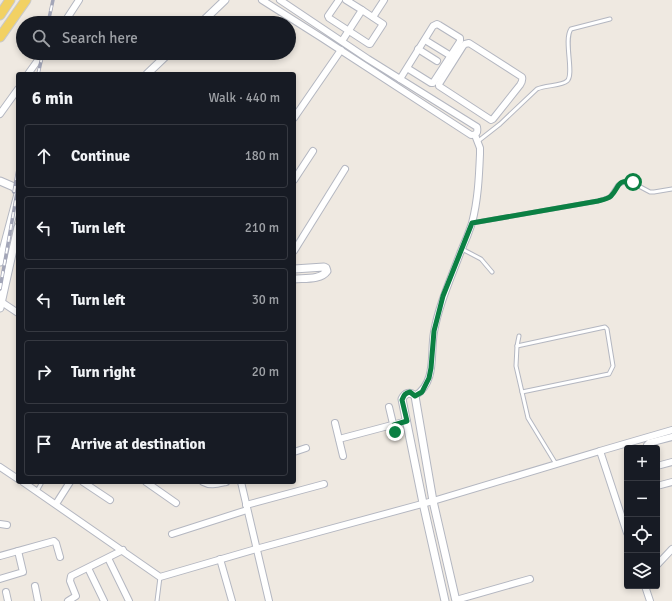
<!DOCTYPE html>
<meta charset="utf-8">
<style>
:root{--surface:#171b24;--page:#20242c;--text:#f1f3f6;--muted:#9ea1a6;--line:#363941}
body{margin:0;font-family:Signika,sans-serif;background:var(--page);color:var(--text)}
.controls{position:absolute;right:12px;bottom:12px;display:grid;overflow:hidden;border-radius:4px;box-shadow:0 2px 6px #0003}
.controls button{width:36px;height:36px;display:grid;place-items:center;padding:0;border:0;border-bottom:1px solid var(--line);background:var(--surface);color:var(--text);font:20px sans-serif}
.stop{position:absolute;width:12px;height:12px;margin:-9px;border:3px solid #0b8043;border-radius:50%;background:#fff}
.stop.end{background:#0b8043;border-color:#fff;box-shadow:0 1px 4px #0008}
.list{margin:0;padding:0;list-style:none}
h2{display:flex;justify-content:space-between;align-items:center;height:52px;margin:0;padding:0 16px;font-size:17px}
h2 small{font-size:13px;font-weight:400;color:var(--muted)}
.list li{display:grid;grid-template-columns:26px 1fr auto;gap:12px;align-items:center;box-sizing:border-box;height:64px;margin:0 8px 8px;padding:0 8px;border:1px solid var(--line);border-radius:4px}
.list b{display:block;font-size:15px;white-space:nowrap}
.list em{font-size:13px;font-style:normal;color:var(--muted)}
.icon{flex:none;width:22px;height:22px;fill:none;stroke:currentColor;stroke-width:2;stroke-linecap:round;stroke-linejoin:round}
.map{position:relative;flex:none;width:672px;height:601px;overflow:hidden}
.search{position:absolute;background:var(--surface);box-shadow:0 2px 6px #0003;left:16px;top:16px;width:280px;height:44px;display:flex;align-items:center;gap:10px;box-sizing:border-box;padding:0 14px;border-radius:22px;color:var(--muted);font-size:15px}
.panel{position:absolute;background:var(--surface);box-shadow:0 2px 6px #0003;left:16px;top:72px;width:280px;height:412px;border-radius:4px}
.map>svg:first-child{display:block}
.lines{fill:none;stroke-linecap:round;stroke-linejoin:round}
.service-casing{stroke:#b4b7c1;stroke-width:5}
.minor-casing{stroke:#b4b7c1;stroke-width:8}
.tertiary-casing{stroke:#b4b7c1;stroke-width:9}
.primary-casing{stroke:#c9c9c9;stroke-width:11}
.service{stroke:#fff;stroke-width:3}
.minor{stroke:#fff;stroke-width:6}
.tertiary{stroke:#fff;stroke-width:7}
.primary{stroke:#f2d163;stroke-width:9}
.rail-casing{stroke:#a3a6b8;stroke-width:3.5}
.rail{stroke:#fff;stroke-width:2;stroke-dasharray:6;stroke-linecap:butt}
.route{stroke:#0b8043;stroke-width:5}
</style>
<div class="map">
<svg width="672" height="601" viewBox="0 0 672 601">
<rect width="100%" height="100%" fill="#efe9e1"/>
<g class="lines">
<defs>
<g id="service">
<path d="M477,142L500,124L537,89C545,85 562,86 567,81C575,75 563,40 571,29L610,19"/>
<path d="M472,223L598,201L610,197L618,185L624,182L633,183L650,192H654L672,189"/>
<path d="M462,249L481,259L492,272"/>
<path d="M519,336L517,346L516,366L528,418L556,464"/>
<path d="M517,346L605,327L607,329L613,366L609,374L604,375L522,392"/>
<path d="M37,491L42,482"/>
<path d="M157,601L160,577"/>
</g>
<g id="minor">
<path d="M262,0L322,38L471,135C477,135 478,132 477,127L368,59L280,0"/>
<path d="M339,0L328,16L329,18L369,44H370L383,24L362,10"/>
<path d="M373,17L384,0"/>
<path d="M64,23L79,0"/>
<path d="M425,40L451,56"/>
<path d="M342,41L362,10L346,0"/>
<path d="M469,43L522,77C523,80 522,82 520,85L493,119L491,120L439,86V84L463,46L465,44Z"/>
<path d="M418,49L437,61"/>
<path d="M28,74L43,53"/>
<path d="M400,79L433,26L437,24L439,25L460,38V41L459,43L433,83H431L407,68"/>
<path d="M0,114L18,89"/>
<path d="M294,118L341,50"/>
<path d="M294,180L313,151"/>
<path d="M294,251L345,169"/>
<path d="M0,301L18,313"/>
<path d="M415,396C437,382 430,354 434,332C439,304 451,278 461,251C465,242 469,232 472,223C478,200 479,177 480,154V148L475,135"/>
<path d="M389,407L395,432"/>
<path d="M335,423L343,456"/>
<path d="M339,439L407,421"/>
<path d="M648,448L647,445L649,443L672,437"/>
<path d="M600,451L672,430"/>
<path d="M294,452L306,448"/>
<path d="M657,466L672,462"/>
<path d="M0,467L18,479"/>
<path d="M23,482L160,577L256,549L433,501L600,451L627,533"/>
<path d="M83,482L110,500"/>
<path d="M146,482L176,503"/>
<path d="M203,482C210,486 217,484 226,482"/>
<path d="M241,482L269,601"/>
<path d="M657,486L672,482"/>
<path d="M56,504L70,482"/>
<path d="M246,505L324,484"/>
<path d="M0,524L7,525"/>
<path d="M172,534L247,510"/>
<path d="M0,556L54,541L56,543L60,557"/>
<path d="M108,558L129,601"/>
<path d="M220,559L232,601"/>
<path d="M657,565L672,549"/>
<path d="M88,568L104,601"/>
<path d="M0,579L23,572L18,551"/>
<path d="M35,586L38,601"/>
<path d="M645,586L650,601"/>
<path d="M6,592L8,601"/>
<path d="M456,600L530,579"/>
<path d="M68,601L76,596L70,581L71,576L123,550"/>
</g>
<g id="tertiary">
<path d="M201,23L225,0"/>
<path d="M147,74L169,53"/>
<path d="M0,181L14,187L18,193"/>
<path d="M0,262L18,194"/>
<path d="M294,269L324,267L326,268L327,271C321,280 304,278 294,279"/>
<path d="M0,308L18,227"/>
<path d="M445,601L423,503L402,399C405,393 410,391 415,396L433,501L456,601"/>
</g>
<g id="primary">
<path d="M0,15L10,0"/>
<path d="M0,37L26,0"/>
</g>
</defs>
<use href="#service" class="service-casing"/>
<use href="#minor" class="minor-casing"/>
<use href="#tertiary" class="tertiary-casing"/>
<use href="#primary" class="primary-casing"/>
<use href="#service" class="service"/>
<use href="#minor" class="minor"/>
<use href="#tertiary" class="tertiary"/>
<use href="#primary" class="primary"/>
<defs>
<g id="rail">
<path d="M48,23L53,0"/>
<path d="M38,74L43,53"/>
<path d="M14,192L18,169"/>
<path d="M0,289L18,187"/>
</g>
</defs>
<use href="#rail" class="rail-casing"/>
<use href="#rail" class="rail"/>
</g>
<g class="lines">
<path class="route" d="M395,432L394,425L407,421L402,400C404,395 405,393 410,392L415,396L422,392L429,378L431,368L434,331L443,296L472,223L598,201C602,200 608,199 611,196C620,187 616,179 633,182"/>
</g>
</svg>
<div class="controls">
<button>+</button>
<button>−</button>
<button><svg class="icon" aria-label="locate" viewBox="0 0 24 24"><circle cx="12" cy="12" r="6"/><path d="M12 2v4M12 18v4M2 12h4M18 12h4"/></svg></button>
<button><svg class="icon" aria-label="layers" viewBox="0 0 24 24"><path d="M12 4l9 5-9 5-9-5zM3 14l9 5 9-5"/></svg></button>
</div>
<div class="stop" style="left:633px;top:182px"></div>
<div class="stop end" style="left:395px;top:432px"></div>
<div class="search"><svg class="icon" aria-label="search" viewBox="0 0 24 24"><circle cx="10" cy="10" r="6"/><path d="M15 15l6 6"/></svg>Search here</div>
<section class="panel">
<h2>6 min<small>Walk · 440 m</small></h2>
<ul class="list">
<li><svg class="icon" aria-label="ahead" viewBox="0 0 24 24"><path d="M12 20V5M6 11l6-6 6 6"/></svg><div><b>Continue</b></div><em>180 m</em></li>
<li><svg class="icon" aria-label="left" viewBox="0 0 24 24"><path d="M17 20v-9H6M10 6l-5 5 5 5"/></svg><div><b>Turn left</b></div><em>210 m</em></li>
<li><svg class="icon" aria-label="left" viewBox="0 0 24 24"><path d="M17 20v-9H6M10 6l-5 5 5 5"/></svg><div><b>Turn left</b></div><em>30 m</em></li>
<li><svg class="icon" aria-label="right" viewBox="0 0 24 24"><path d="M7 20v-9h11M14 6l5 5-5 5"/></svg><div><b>Turn right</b></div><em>20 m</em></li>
<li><svg class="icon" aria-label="arrive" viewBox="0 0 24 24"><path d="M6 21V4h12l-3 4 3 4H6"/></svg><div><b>Arrive at destination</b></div></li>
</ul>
</section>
</div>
